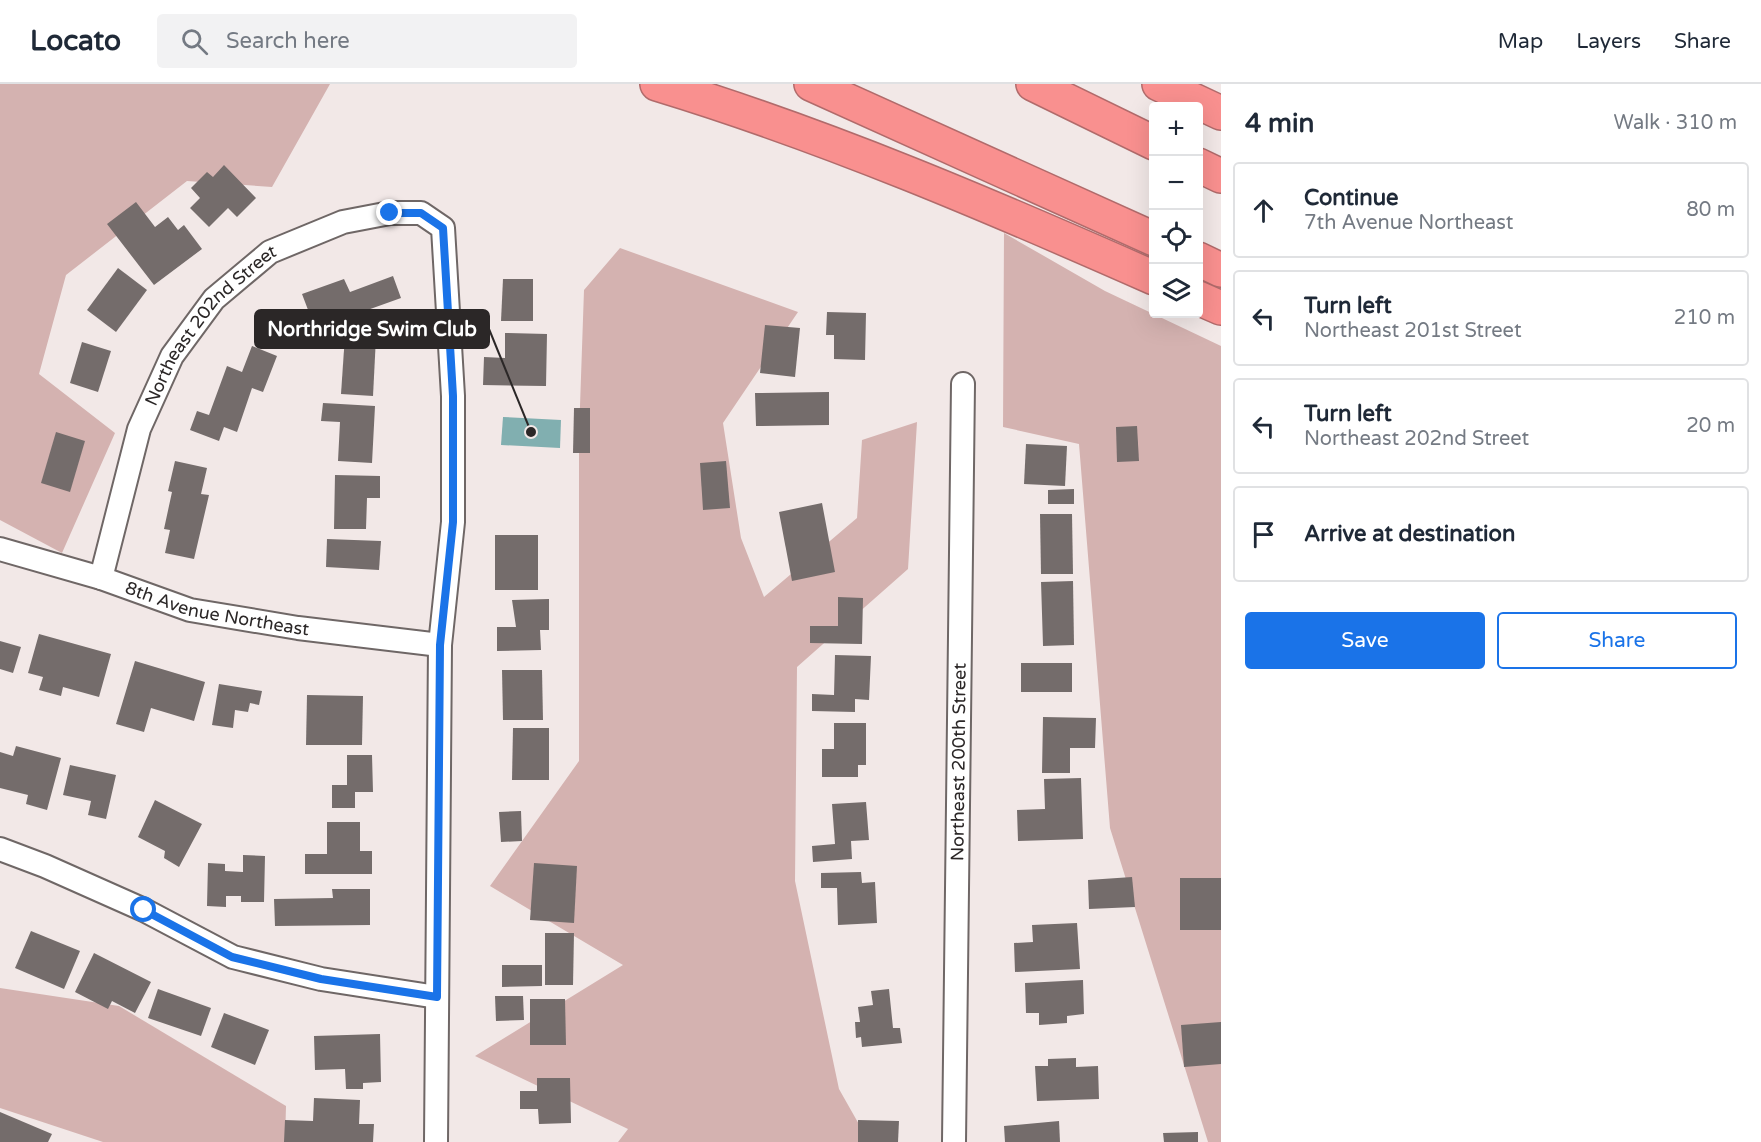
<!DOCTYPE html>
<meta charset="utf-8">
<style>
:root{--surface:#fff;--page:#f2f2f3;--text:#1f2937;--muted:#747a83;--line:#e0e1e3;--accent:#1a73e8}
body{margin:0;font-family:"Varela Round",sans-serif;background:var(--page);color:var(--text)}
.controls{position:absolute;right:18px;top:18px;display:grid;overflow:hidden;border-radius:6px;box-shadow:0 6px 24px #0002}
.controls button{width:54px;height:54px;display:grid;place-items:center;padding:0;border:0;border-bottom:2px solid var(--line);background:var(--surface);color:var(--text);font:30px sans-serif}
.stop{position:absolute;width:18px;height:18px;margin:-14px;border:4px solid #1a73e8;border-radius:50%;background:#fff}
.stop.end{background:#1a73e8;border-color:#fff;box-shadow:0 2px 6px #0008}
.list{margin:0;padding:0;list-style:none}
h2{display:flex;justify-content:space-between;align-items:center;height:78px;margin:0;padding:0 24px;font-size:26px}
h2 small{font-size:20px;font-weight:400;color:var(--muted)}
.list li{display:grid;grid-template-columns:39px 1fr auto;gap:18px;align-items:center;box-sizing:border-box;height:96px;margin:0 12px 12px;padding:0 12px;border:2px solid var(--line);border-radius:6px}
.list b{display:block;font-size:22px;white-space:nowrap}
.list p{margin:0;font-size:20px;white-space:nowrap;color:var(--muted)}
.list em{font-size:20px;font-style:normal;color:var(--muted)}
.actions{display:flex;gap:12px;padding:18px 24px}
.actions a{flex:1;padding:14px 0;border:2px solid var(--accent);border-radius:6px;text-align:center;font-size:21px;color:var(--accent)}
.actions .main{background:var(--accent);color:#fff}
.icon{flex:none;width:33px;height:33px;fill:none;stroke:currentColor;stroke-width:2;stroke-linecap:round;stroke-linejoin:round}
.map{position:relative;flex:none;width:1221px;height:1058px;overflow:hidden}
header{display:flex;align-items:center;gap:36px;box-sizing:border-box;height:84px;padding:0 30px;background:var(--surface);border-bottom:2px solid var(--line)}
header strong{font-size:28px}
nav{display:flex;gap:33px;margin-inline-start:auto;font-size:21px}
.search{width:420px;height:54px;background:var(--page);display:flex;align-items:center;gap:15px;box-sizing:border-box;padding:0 21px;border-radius:6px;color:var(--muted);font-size:22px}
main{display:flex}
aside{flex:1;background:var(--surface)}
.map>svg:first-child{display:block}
.green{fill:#d4b2b0}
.water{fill:#81afb0}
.building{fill:#746c6b}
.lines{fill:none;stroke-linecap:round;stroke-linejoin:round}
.minor-casing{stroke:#6f6766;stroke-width:26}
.motorway-casing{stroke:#b16b6b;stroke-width:36}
.minor{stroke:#fff;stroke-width:22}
.motorway{stroke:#f9908f;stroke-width:33}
.route{stroke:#1a73e8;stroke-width:8}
.labels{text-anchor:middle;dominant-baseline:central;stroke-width:6;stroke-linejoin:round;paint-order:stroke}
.street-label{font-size:18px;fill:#2b2727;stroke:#f2e8e7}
.leader{fill:none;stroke:#2b2727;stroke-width:2}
.callout-dot{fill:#2b2727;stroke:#f2e8e7;stroke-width:2}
.callout{fill:#2b2727;stroke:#2b2727;stroke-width:2}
.callout-label{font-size:20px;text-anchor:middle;font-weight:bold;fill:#fff}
</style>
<header>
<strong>Locato</strong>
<div class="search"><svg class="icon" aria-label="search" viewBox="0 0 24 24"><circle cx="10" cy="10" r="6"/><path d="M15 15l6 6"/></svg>Search here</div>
<nav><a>Map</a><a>Layers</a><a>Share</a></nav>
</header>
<main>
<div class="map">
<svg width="1221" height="1058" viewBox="0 0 1221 1058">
<rect width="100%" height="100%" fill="#f2e8e7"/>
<g class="green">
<path d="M0,0H330L272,103L187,97L66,191L39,290L115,349L62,469L0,436Z"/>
<path d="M1004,149L1105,207L1221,262V1058H1208L1110,744L1079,360L1003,343Z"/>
<path d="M620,164L798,228L723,339L741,454L764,513L857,434L862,356L917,338L908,485L797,583L795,797L839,1005L869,1058H618L628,1045L475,972L623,881L490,802L579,677V351L584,206Z"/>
<path d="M0,904L119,922L286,1022L285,1058H103L0,1024Z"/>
</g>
<path class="water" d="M503,333L561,336L560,364L501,361Z"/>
<g class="building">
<path d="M224,81L256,114L237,133L228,124L209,143L190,124L200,114L191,104L207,88L213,93Z"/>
<path d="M136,118L155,143L168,133L178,146L184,141L202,165L154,201L107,140Z"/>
<path d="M118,184L147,206L116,248L87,226Z"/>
<path d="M393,192L401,214L334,238L332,232L313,239L302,210L344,195L350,208Z"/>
<path d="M503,195H533V237H501Z"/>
<path d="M827,228L866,229L865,276L834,275V251H826Z"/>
<path d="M765,241L800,244L795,293L760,289Z"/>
<path d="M505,249L547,250L546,302L483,301L484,273L505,274Z"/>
<path d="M345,251L376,253L373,312L341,310Z"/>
<path d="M82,258L111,267L98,308L70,299Z"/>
<path d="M252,262L277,272L263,308L252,304L237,348L224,343L219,357L190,346L197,327L209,331L227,282L242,288Z"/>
<path d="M829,308V341L756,342L755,309Z"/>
<path d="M323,319L375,322L372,379L338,377L340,338L321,337Z"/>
<path d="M574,324H590V369H573Z"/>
<path d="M1137,342L1139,377L1117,378L1116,343Z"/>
<path d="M56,348L85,357L70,408L41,399Z"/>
<path d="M1026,360L1067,362L1065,402L1024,400Z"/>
<path d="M175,377L207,384L201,410L209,411L194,475L165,469L170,446L164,445L172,408L168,407Z"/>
<path d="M726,377L730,424L703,426L700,379Z"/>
<path d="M335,391L380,392V414H367L366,445H334Z"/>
<path d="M1074,405V420H1048V406Z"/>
<path d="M822,419L835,488L792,497L779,428Z"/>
<path d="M1040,430H1072L1073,490H1041Z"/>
<rect x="495" y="451" width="43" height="55"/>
<path d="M327,455L381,457L379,486L326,483Z"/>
<path d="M1073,497L1074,561L1043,562L1041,498Z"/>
<path d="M838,513L863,514L862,560L810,559V542H838Z"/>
<path d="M549,515V546H540L541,566L497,567V543H516L512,516Z"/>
<path d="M39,550L111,570L99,613L63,603L61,612L39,606L43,593L28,589Z"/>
<path d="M0,557L21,563L13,589L0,585Z"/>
<path d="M835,571L871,572L869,616L855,615V628L812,627V610L834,611Z"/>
<path d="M135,577L205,598L194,637L151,624L144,648L116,640Z"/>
<rect x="1021" y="579" width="51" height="29"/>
<path d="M502,586H542L543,636H503Z"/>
<path d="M219,600L262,607L259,621L250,619L248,628L235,626L233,644L212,641Z"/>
<path d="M307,611L363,612L362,661H306Z"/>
<path d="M1043,633L1096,634L1095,664H1070V689H1042Z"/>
<path d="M834,639H866V681H858V693H822V665H834Z"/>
<path d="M513,644H549V696H512Z"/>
<path d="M16,662L61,674L47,726L26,720L28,711L0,704V668L13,672Z"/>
<path d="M347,671H372L373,708H355V724H332V701H347Z"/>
<path d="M70,681L116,691L106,735L88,731L91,717L63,711Z"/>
<path d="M1081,694L1083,755L1018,757L1017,726L1045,725L1044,695Z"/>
<path d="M155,716L202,740L179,783L164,774L165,767L138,753Z"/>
<path d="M866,718L869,756L851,757L852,775L813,778L812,762L835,760L832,720Z"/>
<path d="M521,727L522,757L501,758L499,728Z"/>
<path d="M327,738H360V767H372V790H305V770H327Z"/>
<path d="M243,771L265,772L264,818H241V812H226V823L207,822L208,779L225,780V787L243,788Z"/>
<path d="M534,779L577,782L574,839L530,836Z"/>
<path d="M861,788L862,799L875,798L877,839L838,841L837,804H821V789Z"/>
<path d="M1132,793L1135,823L1089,825L1088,796Z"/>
<rect x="1180" y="794" width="41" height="52"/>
<path d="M332,805H370V841L275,842L274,815L333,814Z"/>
<path d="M1077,839L1080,885L1015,888L1014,859L1033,858L1032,841Z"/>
<path d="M31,847L80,867L64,905L15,884Z"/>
<path d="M545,849H574L573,901H545Z"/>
<path d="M94,869L151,898L135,929L112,917L108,925L75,908Z"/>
<path d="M502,881H542V902L502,903Z"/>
<path d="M1083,896L1084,930L1067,932V939L1039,941V929H1026L1025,899Z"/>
<path d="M158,905L211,924L201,952L148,934Z"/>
<path d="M889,905L893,944H900L902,959L862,963L861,953L856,954L855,938H860L858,923L873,921L871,907Z"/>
<path d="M495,912H523L524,936L496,937Z"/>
<path d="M530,915H565L566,961H530Z"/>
<path d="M224,929L269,946L255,981L211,963Z"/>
<path d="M1221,938V980L1184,983L1181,941Z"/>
<path d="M380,950L381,998L363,999V1005H346L345,985L315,986L314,952Z"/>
<path d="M1076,974V983L1098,982L1099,1015L1037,1017L1035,982H1048V975Z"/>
<path d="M537,994H570L571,1039L539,1040L538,1025H520V1007H537Z"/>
<path d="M314,1014L360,1016L359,1040H374L373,1058H284L285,1036L313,1037Z"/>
<path d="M0,1028L52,1050L48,1058H0Z"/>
<path d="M858,1036L899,1037L898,1058H858Z"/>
<path d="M1059,1037L1060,1058H1005L1004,1042Z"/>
<path d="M1198,1048V1058H1164L1163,1049Z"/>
</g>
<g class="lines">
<defs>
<g id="minor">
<path id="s1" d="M0,465L101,494L190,526L298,544L440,561"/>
<path id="s2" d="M101,494L139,345L172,272L214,215L270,168L343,138L390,129H421L443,144L453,312V438L440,561L436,1058"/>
<path d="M0,765L45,782L144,826L233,873L321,895L437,913"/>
<path id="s3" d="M954,1058L963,300"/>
</g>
<g id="motorway">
<path d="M657,0C828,52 991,122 1154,194"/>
<path d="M811,0L1154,155"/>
<path d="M1033,0L1154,59"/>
<path d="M1159,0L1221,29"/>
<path d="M1198,81L1221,92"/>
<path d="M1198,175L1221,186"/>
<path d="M1198,214L1221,224"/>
</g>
</defs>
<use href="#minor" class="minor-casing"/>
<use href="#motorway" class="motorway-casing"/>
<use href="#minor" class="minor"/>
<use href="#motorway" class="motorway"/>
</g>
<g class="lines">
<path class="route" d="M144,826L232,873L321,895L437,913L440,561L453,438V312L443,144L421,129H390"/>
</g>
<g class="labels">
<g class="street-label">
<text stroke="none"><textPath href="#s2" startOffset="282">Northeast 202nd Street</textPath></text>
<text stroke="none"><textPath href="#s1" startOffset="226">8th Avenue Northeast</textPath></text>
<text stroke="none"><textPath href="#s3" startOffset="380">Northeast 200th Street</textPath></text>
</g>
</g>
<path class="leader" d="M531 348L489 245"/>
<circle class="callout-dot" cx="531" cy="348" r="6"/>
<rect class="callout" x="255" y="226" width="234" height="38" rx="6"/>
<g class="callout-label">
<text x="372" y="252">Northridge Swim Club</text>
</g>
</svg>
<div class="controls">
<button>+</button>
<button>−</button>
<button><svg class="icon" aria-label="locate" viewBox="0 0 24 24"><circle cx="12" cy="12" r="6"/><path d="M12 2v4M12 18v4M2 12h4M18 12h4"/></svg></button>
<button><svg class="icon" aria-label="layers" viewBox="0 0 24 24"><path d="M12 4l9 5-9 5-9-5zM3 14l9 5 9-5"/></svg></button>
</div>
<div class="stop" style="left:144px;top:826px"></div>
<div class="stop end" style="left:390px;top:129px"></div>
</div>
<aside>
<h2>4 min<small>Walk · 310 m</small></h2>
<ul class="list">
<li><svg class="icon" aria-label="ahead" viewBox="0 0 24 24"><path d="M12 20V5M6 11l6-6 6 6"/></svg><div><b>Continue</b><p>7th Avenue Northeast</p></div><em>80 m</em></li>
<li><svg class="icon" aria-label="left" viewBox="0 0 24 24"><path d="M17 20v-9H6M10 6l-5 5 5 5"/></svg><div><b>Turn left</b><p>Northeast 201st Street</p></div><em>210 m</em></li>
<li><svg class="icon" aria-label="left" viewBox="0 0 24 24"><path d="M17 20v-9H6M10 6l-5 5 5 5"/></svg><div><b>Turn left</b><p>Northeast 202nd Street</p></div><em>20 m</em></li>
<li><svg class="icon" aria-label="arrive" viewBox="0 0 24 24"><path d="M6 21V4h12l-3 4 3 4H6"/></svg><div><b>Arrive at destination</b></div></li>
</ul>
<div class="actions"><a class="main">Save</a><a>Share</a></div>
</aside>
</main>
